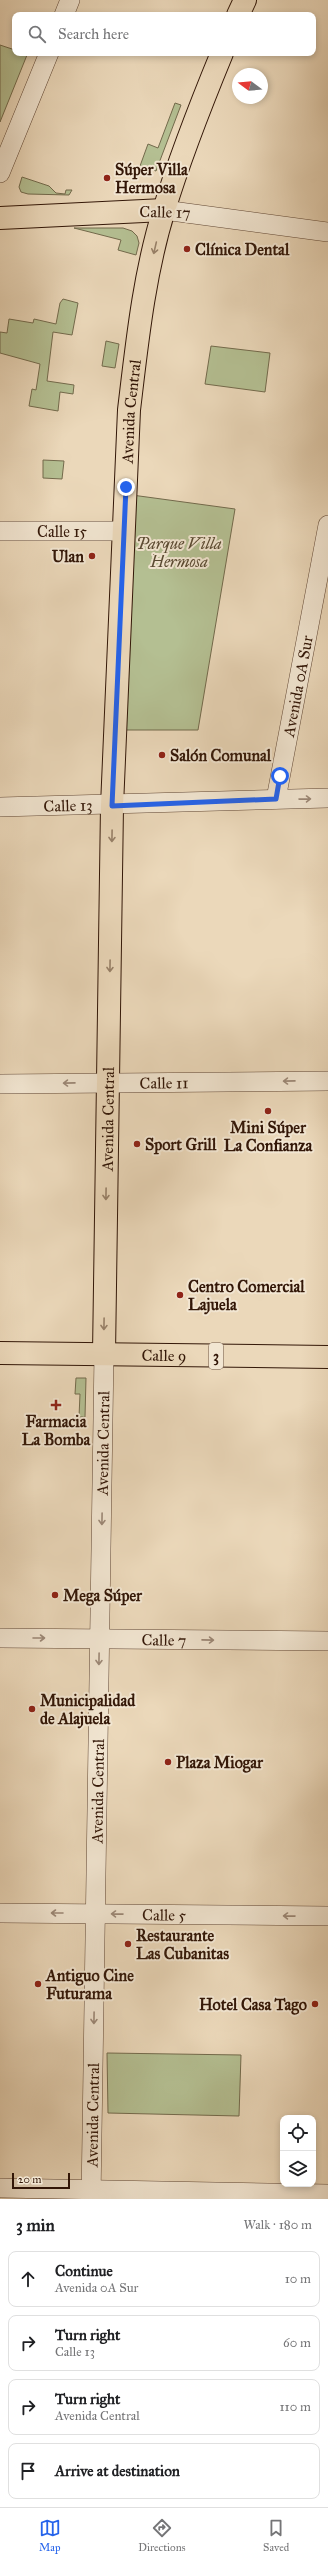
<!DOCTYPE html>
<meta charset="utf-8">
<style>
:root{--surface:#fff;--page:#f6f6f6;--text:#202124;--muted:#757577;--line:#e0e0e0;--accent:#2563eb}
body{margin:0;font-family:"IM FELL Great Primer",serif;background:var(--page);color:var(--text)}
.controls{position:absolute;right:12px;bottom:12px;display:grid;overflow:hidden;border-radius:8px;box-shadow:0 2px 6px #0003}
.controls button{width:36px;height:36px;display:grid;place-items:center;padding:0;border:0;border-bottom:1px solid var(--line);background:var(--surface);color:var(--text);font:20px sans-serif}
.compass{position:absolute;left:232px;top:68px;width:36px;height:36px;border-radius:50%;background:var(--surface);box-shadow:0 2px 6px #0003;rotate:286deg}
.scale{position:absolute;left:12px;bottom:10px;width:58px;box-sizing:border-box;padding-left:4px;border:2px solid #321607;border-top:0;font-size:11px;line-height:14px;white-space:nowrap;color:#321607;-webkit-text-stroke:3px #f2e6d2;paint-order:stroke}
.stop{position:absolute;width:12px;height:12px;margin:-9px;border:3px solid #2563eb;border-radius:50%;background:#fff}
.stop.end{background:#2563eb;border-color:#fff;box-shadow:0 1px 4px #0008}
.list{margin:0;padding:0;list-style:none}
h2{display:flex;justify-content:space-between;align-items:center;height:52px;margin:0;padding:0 16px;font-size:17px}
h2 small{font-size:13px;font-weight:400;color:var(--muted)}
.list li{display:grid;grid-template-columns:26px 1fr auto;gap:12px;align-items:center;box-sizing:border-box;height:56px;margin:0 8px 8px;padding:0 8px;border:1px solid var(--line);border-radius:8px}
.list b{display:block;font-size:15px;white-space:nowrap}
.list p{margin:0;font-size:13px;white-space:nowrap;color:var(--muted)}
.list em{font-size:13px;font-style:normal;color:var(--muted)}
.icon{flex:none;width:22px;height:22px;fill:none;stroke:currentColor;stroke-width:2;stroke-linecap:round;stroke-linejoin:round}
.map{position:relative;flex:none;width:328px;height:2199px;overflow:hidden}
.search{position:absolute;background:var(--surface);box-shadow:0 2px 6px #0003;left:12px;right:12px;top:12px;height:44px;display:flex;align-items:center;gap:10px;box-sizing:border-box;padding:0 14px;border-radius:8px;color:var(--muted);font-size:15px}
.sheet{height:308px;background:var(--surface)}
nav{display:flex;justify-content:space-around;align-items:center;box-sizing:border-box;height:56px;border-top:1px solid var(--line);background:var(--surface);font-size:11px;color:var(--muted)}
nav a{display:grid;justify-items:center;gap:2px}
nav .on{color:var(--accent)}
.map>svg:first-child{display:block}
.green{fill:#b4bf92;stroke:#736a4c}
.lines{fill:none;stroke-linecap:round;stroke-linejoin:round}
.minor-casing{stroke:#604634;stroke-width:20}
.major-casing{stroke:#321607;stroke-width:24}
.minor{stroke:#f2e6d2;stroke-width:19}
.major{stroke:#ebd8ba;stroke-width:22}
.oneway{stroke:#988169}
.oneway2{stroke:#9c8877}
.route{stroke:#2563eb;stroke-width:5}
.poi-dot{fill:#8f2418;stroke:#f2e6d2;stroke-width:1.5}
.labels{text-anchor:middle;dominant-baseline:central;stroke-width:4;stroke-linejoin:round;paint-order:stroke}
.shield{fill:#f2e6d2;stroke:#6c5444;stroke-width:1}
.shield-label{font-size:15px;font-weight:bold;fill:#321607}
.poi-label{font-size:16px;font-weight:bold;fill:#321607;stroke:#f2e6d2;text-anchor:start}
.street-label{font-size:16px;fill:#321607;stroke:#f2e6d2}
.park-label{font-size:16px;font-style:italic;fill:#594931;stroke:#f2e6d2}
</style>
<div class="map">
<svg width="328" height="2199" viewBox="0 0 328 2199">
<rect width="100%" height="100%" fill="#ebd8ba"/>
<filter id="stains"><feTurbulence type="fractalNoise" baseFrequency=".005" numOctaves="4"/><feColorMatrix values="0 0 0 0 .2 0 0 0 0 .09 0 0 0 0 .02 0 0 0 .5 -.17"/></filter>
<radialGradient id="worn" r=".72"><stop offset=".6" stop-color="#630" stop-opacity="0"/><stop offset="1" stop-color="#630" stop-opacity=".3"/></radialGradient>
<g class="green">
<path d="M0,45L15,50V53L27,55L0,122Z"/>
<path d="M175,103L181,105L156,171L140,166L148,144L158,148Z"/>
<path d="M22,177L49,186L56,193L65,194L66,190H72L69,195L28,194L21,192L19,187Z"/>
<path d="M74,228H123L132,231L137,236L139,243L136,255L118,250L121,240Z"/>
<path d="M63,299L78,303L72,335L53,332L47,381L74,385L73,394L60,392L58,411L29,406L32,389L36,390L40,364L0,353V332L7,333L9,319L33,323L34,319L56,324L60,303Z"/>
<path d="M106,341L119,344L115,368L102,366Z"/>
<path d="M211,346L270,353L265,392L205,384Z"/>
<path d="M43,460L64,461L62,479L43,478Z"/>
<path d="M132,495L235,509L198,730H126Z"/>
<path d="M76,1378H86L85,1417H79L80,1394H75Z"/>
<path d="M107,2053L241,2055L239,2116L108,2113Z"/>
</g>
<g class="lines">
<defs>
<g id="minor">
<path d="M64,15L70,0"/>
<path d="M0,173L49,53"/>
<path d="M164,210L328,232"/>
<path id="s1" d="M0,531H124"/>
<path id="s2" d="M276,799L328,525"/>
<path id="s3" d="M0,807L328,798"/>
<path id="s4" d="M0,1084L328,1081"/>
<path id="s5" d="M0,1638L328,1641"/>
<path id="s6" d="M0,1913L328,1916"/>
<path d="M0,2188L328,2194"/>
<path id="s7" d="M91,2199L104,1354"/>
</g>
<g id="major">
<path d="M238,15L245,0"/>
<path d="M0,218L164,210"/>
<path id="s8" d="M0,1353L328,1357"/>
<path id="s9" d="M104,1354L112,806L129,410C137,343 144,274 164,210C180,157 201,104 222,53"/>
</g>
</defs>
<use href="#minor" class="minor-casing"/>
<use href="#major" class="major-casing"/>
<use href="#minor" class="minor"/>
<use href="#major" class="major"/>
</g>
<defs><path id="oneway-shaft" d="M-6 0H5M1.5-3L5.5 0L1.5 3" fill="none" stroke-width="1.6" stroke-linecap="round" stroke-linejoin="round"/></defs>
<g class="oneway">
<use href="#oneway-shaft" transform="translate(155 248) rotate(103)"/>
<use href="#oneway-shaft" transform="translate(112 836) rotate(91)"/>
<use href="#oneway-shaft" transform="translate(110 966) rotate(91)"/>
<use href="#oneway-shaft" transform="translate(106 1194) rotate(91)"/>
<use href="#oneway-shaft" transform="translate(104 1324) rotate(91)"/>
</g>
<g class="oneway2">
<use href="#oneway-shaft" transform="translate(305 799) rotate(-1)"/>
<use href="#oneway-shaft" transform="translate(289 1081) rotate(179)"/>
<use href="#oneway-shaft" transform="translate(69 1083) rotate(179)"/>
<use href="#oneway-shaft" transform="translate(102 1519) rotate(91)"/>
<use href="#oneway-shaft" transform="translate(39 1638)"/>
<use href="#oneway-shaft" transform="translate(208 1640) rotate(1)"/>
<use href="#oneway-shaft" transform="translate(99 1659) rotate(91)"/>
<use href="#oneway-shaft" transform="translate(57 1913) rotate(-180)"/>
<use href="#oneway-shaft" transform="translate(117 1914) rotate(-179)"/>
<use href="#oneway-shaft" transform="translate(289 1916) rotate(-179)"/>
<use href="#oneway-shaft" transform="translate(94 2018) rotate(91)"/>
</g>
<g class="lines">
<path class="route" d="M126,487L112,806L276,799L280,776"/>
</g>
<g class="poi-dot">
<circle cx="107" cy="178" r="4"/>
<circle cx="187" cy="249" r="4"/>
<circle cx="92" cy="556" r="4"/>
<circle cx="162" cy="755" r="4"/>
<circle cx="268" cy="1111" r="4"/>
<circle cx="137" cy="1144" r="4"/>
<circle cx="180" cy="1295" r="4"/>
<path d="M54 1399h4v4h4v4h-4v4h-4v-4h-4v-4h4z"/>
<circle cx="55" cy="1595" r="4"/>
<circle cx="32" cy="1709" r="4"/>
<circle cx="168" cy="1762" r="4"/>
<circle cx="128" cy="1944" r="4"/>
<circle cx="38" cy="1984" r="4"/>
<circle cx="315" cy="2004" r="4"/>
</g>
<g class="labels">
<rect class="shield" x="209" y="1343" width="14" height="26" rx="3"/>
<g class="shield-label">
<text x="216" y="1356">3</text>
</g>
<g class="poi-label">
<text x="115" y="169">Súper Villa<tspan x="115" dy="18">Hermosa</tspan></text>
<text x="195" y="249">Clínica Dental</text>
<text x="84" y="556" text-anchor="end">Ulan</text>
<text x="170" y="755">Salón Comunal</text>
<text x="268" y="1127" text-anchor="middle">Mini Súper<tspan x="268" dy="18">La Confianza</tspan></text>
<text x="145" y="1144">Sport Grill</text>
<text x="188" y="1286">Centro Comercial<tspan x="188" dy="18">Lajuela</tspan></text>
<text x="56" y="1421" text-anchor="middle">Farmacia<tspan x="56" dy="18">La Bomba</tspan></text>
<text x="63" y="1595">Mega Súper</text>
<text x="40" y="1700">Municipalidad<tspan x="40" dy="18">de Alajuela</tspan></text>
<text x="176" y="1762">Plaza Miogar</text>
<text x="136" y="1935">Restaurante<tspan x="136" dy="18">Las Cubanitas</tspan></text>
<text x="46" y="1975">Antiguo Cine<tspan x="46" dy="18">Futurama</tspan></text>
<text x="307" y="2004" text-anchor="end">Hotel Casa Tago</text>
</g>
<g class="street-label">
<text transform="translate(165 212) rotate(1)">Calle 17</text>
<text stroke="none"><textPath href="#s9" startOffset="943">Avenida Central</textPath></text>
<text stroke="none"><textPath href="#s1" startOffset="62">Calle 15</textPath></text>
<text stroke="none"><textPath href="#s2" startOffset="115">Avenida 0A Sur</textPath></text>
<text stroke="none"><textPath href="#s3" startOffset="68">Calle 13</textPath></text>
<text stroke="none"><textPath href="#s4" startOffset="164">Calle 11</textPath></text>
<text stroke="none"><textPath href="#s9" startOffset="235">Avenida Central</textPath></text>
<text stroke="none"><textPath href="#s8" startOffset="164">Calle 9</textPath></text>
<text stroke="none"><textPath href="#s7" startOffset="756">Avenida Central</textPath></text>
<text stroke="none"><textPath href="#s5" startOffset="164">Calle 7</textPath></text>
<text stroke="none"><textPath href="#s7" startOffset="408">Avenida Central</textPath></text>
<text stroke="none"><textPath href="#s6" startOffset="164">Calle 5</textPath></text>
<text stroke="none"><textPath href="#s7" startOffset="84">Avenida Central</textPath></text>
</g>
<g class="park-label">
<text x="179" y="543">Parque Villa<tspan x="179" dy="18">Hermosa</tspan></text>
</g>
</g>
<rect width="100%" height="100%" filter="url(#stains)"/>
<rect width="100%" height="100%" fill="url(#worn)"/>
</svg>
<div class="controls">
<button><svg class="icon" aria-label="locate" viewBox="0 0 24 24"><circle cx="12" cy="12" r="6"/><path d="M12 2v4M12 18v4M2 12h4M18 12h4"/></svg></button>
<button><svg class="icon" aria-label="layers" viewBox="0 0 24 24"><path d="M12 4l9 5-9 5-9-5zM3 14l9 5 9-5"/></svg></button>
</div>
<svg class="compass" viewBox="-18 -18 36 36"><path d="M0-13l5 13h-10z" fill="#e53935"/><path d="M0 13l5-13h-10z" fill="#757577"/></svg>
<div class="scale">20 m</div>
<div class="stop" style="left:280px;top:776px"></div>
<div class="stop end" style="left:126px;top:487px"></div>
<div class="search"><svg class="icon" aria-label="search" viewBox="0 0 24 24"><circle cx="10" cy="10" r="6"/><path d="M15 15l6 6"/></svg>Search here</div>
</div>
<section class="sheet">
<h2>3 min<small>Walk · 180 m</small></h2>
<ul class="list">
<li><svg class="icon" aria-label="ahead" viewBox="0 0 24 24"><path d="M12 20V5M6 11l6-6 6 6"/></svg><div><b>Continue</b><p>Avenida 0A Sur</p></div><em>10 m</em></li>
<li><svg class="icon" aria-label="right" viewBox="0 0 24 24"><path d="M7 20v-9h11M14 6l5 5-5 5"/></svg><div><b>Turn right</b><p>Calle 13</p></div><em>60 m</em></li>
<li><svg class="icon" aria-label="right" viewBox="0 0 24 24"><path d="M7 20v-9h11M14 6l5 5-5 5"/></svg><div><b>Turn right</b><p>Avenida Central</p></div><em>110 m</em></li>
<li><svg class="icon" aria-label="arrive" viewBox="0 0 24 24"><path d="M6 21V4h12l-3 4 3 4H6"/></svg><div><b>Arrive at destination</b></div></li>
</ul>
</section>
<nav>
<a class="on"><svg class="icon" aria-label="map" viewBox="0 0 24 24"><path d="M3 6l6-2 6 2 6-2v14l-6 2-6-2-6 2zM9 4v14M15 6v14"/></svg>Map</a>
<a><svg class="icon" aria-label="directions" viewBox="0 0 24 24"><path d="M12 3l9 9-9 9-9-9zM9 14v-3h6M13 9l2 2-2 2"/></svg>Directions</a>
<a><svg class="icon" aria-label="saved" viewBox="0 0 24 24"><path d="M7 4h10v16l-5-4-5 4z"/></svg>Saved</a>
</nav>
